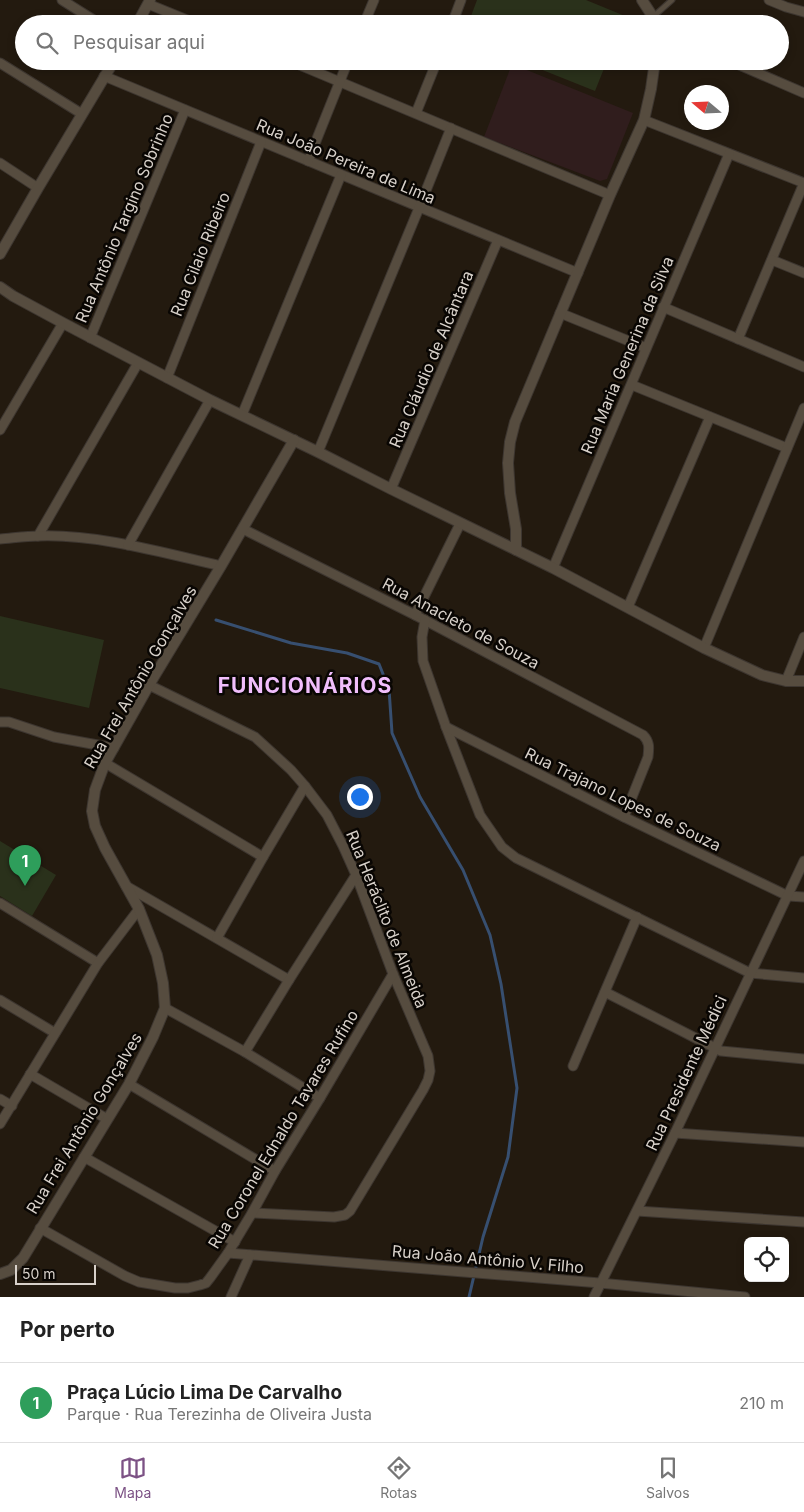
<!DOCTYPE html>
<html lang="pt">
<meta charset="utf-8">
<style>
:root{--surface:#fff;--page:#f2f2f2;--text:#222;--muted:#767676;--line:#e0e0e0;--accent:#7c5285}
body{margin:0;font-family:Inter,sans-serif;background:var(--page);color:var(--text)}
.controls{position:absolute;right:15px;bottom:15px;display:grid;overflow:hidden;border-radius:8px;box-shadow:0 2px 8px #0003}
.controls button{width:45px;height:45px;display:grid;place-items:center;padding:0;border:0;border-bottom:1px solid var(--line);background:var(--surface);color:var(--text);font:25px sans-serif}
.compass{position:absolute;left:684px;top:85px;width:45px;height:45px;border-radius:50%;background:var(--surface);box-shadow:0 2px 8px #0003;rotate:289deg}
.scale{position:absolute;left:15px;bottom:12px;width:81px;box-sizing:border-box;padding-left:5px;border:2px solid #d8d1ca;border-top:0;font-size:14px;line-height:18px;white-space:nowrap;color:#d8d1ca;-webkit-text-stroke:4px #090603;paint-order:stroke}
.you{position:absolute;left:359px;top:796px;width:18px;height:18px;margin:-12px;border:4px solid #fff;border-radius:50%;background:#1a73e8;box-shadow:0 0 0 8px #1a73e833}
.badge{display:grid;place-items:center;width:32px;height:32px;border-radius:50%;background:var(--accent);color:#fff;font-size:16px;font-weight:700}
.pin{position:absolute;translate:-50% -41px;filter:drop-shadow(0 1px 2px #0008)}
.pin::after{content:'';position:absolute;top:26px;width:18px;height:15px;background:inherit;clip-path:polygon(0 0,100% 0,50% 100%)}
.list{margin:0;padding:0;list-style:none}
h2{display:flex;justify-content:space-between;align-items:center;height:65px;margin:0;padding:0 20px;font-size:21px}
h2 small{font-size:16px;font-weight:400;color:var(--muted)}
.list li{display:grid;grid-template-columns:32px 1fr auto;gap:15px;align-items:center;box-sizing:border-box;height:80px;padding:0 20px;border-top:1px solid var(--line)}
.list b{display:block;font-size:19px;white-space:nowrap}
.list p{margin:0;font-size:16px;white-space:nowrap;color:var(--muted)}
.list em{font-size:16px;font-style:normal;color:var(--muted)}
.icon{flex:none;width:28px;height:28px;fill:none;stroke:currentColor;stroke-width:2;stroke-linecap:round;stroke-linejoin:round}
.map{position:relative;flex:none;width:804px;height:1297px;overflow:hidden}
.search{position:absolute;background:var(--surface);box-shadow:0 2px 8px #0003;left:15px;right:15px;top:15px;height:55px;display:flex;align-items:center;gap:12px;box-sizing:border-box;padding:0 18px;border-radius:28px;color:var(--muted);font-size:19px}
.sheet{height:145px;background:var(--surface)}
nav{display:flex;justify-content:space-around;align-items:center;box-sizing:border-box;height:70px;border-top:1px solid var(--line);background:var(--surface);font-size:14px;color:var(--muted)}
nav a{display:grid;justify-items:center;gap:2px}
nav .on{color:var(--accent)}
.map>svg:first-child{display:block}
.education{fill:#301d1d}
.green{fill:#2a311b}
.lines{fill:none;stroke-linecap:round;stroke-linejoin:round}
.stream{stroke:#374f70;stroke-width:3}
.service-casing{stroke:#3d3630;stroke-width:7}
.minor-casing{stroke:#3d3630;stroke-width:11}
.tertiary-casing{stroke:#3d3630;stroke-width:12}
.service{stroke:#564c3f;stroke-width:4.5}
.minor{stroke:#564c3f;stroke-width:9}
.tertiary{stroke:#564c3f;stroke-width:10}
.labels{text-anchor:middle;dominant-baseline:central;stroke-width:5;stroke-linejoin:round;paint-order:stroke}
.street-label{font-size:16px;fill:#d8d1ca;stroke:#090603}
.district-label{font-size:21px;font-weight:bold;letter-spacing:1px;fill:#f1befc;stroke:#090603}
</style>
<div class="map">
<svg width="804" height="1297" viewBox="0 0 804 1297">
<rect width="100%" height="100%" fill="#231a0f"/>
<path class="education" d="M512,64L633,113L607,179L600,181L484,137Z"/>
<g class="green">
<path d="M477,0H586L625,16L622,24H468Z"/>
<path d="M520,61H607L595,91Z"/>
<path d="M0,616L104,640L89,708L0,688Z"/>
<path d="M0,841L56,875L32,916L0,896Z"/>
</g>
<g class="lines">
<path class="stream" d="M216,620L291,643L347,653L379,664L389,689L392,733L420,797L463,870L490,935L501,984L517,1088L508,1157L483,1237L469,1297"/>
<defs>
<path id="service" d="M654,16L672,0"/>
<g id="minor">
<path d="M62,0L100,24"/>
<path d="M769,0L786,7L804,12"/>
<path d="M148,4L197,24"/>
<path d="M364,24L374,0"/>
<path d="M452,24L461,0"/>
<path d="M290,61L610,195"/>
<path d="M730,61L804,93"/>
<path d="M0,63L82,114"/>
<path d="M104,76L578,273"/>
<path d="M416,113L437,61"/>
<path d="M644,120L804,183L738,339"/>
<path d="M308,161L348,61"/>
<path d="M0,163L38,188"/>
<path d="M772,260L804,273"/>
<path d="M663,307L804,367"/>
<path d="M560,313L646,348"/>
<path d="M90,338L185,110"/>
<path d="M167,378L261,142"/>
<path d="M632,385L787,448"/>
<path d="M242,415L341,175"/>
<path d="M0,430L63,323"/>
<path d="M318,452L419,208L451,128"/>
<path d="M391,489L498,240"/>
<path d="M243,529L415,615L643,735C650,742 649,748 648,757L624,817"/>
<path d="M38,536L138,363"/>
<path d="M0,539C13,538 26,536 39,536C98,534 164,553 221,566"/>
<path d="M128,545L210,400"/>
<path d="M553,568L729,154"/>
<path d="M628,607L710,417"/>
<path d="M415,615L460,524"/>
<path d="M425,620L422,637L423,661L446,727L480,815L502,847L516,858L750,973L804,978"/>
<path d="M704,648L804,408"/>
<path d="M786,681L804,637"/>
<path d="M149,685L255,737L291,770L305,786L327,815L343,846L356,875L393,974L428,1056L430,1071L428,1080L423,1090L350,1211L345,1215L334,1217L252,1213"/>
<path d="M0,722H9L54,737L114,748"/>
<path d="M446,727L624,817L788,896L804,897"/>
<path d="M105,763L263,857"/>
<path d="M126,886L289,980"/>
<path d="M0,903L98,963"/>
<path d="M217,938L263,857L305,786"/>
<path d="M605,992L721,1051L804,1059"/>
<path d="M0,1000L55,1033"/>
<path d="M165,1008L245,1052L320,1098"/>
<path d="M245,1052L289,980L356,875"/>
<path d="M573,1066L637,917"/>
<path d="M30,1074L107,1119"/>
<path d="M129,1084L275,1171"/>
<path d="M0,1099L12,1106"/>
<path d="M0,1124L98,963L139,909"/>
<path d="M675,1133L804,1142"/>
<path d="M84,1157L235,1242"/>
<path d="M637,1211L804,1222"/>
<path d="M40,1228L125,1276L139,1282L175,1288H188L200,1285L206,1283L210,1278L228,1253L252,1213L275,1171L320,1098L393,974"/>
<path d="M228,1253L600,1283L745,1297"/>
<path d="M231,1297L250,1255"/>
<path d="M594,1297L675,1133L804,861"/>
</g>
<g id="tertiary">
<path d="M642,0L653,17L654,24"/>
<path d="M137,24L150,0"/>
<path d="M0,254L38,188L114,61"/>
<path d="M0,287L13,296L63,323L210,400L318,452L391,489L553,568L704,648L762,675L786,681H804"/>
<path d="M516,550V529L510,493L508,463L510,442L515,422L610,195L644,120L651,89L655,61"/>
<path d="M0,1274L11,1270L23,1258L129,1084L153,1037L165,1008L163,983L157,955L139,909L105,848L95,826L92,811L95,790L105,763L149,685L221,566L294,440"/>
</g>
</defs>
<use href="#service" class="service-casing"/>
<use href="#minor" class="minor-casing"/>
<use href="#tertiary" class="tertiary-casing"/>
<use href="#service" class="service"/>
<use href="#minor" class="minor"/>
<use href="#tertiary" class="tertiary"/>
</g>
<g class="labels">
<g class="street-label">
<text transform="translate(346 161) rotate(23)">Rua João Pereira de Lima</text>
<text transform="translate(124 218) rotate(-67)">Rua Antônio Targino Sobrinho</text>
<text transform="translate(200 254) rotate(-68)">Rua Cilaio Ribeiro</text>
<text transform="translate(627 355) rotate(-67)">Rua Maria Generina da Silva</text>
<text transform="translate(431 359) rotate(-67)">Rua Cláudio de Alcântara</text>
<text transform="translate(461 623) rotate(28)">Rua Anacleto de Souza</text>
<text transform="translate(140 677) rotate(-60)">Rua Frei Antônio Gonçalves</text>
<text transform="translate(623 799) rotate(26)">Rua Trajano Lopes de Souza</text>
<text transform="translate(387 919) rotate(68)">Rua Heráclito de Almeida</text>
<text transform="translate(686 1073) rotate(-65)">Rua Presidente Médici</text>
<text transform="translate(84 1123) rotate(-59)">Rua Frei Antônio Gonçalves</text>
<text transform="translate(283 1129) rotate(-59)">Rua Coronel Ednaldo Tavares Rufino</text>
<text transform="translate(488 1259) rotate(5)">Rua João Antônio V. Filho</text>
</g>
<g class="district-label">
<text x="305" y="685">FUNCIONÁRIOS</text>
</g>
</g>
</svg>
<div class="controls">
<button><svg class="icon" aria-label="locate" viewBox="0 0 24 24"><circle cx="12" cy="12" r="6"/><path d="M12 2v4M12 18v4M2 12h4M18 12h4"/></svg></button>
</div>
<svg class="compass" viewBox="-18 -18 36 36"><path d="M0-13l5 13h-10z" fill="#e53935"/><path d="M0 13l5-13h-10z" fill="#767676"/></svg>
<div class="scale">50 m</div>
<div class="you"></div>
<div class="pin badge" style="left:25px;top:886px;background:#2e9e5b">1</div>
<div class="search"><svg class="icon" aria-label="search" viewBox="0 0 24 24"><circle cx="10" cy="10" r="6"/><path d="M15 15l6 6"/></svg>Pesquisar aqui</div>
</div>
<section class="sheet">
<h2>Por perto<small></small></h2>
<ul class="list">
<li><span class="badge" style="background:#2e9e5b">1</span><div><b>Praça Lúcio Lima De Carvalho</b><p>Parque · Rua Terezinha de Oliveira Justa</p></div><em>210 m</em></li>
</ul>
</section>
<nav>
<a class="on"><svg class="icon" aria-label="map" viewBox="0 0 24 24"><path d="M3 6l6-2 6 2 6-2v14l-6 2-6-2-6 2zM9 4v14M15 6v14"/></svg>Mapa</a>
<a><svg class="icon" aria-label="directions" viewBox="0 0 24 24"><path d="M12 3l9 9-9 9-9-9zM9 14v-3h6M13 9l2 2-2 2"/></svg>Rotas</a>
<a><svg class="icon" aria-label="saved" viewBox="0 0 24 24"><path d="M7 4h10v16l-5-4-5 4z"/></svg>Salvos</a>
</nav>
